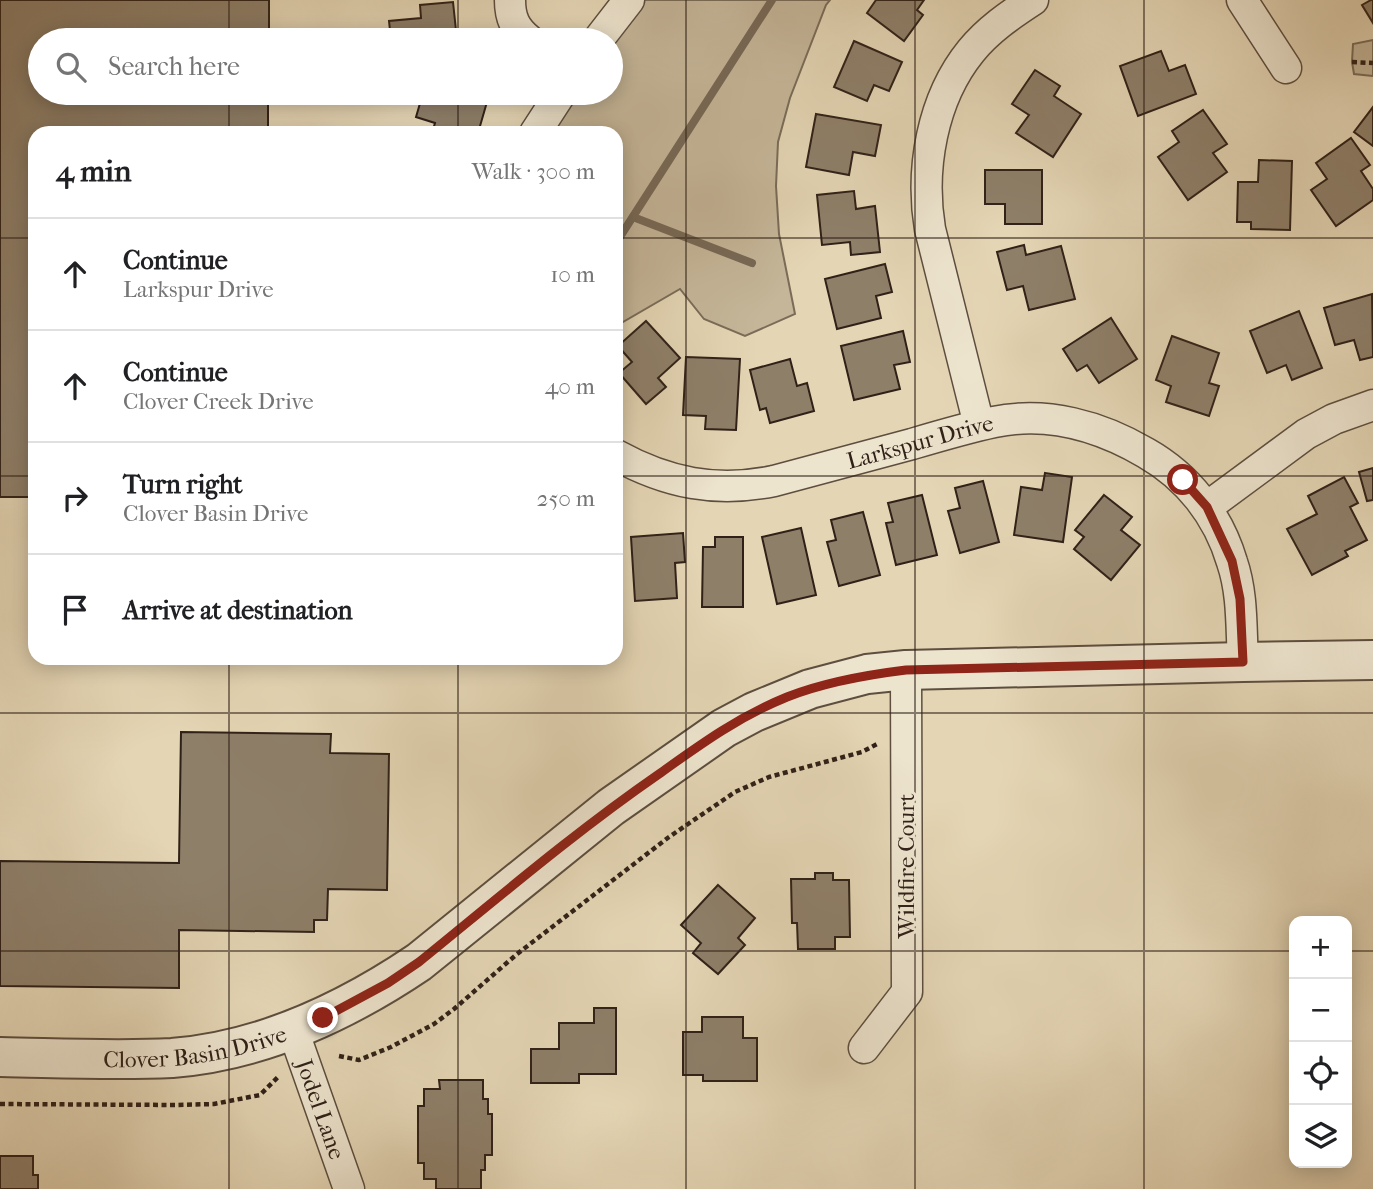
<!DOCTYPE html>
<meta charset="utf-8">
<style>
:root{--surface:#fff;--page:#f2f2f2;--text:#202124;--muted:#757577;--line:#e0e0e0}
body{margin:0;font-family:"IM FELL French Canon",serif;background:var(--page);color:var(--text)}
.controls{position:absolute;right:21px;bottom:21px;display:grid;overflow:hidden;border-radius:14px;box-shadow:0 4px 18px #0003}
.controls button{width:63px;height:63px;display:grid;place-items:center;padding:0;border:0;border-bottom:2px solid var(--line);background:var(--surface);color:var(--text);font:35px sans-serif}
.stop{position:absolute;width:21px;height:21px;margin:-16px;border:5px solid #8f2418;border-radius:50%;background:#fff}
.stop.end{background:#8f2418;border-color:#fff;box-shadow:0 2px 7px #0008}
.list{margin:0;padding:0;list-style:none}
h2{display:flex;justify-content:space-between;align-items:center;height:91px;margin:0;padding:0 28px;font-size:30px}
h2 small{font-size:23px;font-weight:400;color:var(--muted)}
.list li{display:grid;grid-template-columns:46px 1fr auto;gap:21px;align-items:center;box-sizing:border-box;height:112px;padding:0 28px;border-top:2px solid var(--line)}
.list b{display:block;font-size:26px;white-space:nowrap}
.list p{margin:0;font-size:23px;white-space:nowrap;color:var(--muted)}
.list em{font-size:23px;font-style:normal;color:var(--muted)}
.icon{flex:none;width:38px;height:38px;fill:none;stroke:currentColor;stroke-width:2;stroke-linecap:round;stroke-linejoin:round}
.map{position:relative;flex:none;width:1373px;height:1189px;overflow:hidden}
.search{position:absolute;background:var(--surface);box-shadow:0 4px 18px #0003;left:28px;top:28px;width:595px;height:77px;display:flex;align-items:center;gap:18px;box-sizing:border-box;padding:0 24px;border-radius:38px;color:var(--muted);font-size:26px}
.panel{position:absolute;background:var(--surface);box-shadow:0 4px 18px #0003;left:28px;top:126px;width:595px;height:539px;border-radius:21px}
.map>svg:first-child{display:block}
.green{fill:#c5b699;stroke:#7a6c58;stroke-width:2}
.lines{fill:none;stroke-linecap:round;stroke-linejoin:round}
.stream{stroke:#776856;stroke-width:8}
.building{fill:#8e7f69;stroke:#302118;stroke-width:2}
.minor-casing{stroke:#5d4e3f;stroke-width:33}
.tertiary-casing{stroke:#5d4e3f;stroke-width:42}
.path{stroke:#302118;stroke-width:4.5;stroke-dasharray:5 3.5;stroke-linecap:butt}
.minor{stroke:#ede4ce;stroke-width:30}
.tertiary{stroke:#ede4ce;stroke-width:38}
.route{stroke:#8f2418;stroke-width:9}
.grid{fill:none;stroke:#302118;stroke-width:2;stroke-opacity:0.55}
.labels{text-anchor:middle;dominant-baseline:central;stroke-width:6;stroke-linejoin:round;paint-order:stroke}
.street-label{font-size:23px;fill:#302118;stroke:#ede4ce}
</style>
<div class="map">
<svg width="1373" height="1189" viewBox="0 0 1373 1189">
<rect width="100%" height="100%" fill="#e4d5b4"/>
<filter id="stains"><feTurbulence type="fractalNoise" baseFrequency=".00286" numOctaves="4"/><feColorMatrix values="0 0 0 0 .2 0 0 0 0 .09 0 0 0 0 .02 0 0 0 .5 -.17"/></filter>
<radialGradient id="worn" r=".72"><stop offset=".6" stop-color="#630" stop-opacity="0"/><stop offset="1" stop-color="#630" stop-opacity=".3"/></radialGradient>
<g class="green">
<path d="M629,0H830L826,5L790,98L778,142L776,186L779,234L795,314L745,336L704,319L680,289L616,326V133H535L561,93H611V40Z"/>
<path d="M1373,40V76L1354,74L1352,62L1353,44Z"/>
</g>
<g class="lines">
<g class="stream">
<path d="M633,217L752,263"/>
<path d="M616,243L772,0"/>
</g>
</g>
<g class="building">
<path d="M0,0H269V40H40V93H268V133H35V497H0Z"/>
<path d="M876,0H924L917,10L923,15L904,41L867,13Z"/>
<path d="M1371,0H1373V23L1362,5Z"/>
<path d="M453,2L457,40H391L389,21L421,18L420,5Z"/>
<path d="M854,41L902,62L889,91L874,85L867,101L834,87Z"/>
<path d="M1161,51L1169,71L1185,65L1196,94L1138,116L1120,66Z"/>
<path d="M1035,70L1060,86L1054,96L1081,114L1053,157L1016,133L1029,115L1012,104Z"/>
<path d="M423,93H481L489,95L478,133H432L435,123L416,117Z"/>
<path d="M1373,107V146L1354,132Z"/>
<path d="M1203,110L1227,144L1213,153L1227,172L1188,200L1158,157L1179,142L1172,131Z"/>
<path d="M816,114L881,125L875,156L853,152L849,175L806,167Z"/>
<path d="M1351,138L1370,165L1361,171L1373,189V200L1336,226L1311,190L1327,179L1316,163Z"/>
<path d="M1259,160L1292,161L1290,230L1251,229V222H1237L1238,182H1258Z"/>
<path d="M985,170H1042V224H1005V204H985Z"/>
<path d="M854,191L856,209L875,206L880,252L851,255L850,242L822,245L817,195Z"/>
<path d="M1024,245L1026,255L1061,246L1075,299L1029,310L1023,286L1007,290L997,252Z"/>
<path d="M885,264L892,292L876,296L881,318L837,329L825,279Z"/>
<path d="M1372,294L1373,357L1360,360L1354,340L1335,345L1324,308Z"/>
<path d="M1299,311L1322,368L1292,380L1286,365L1267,373L1250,331Z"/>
<path d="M1111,318L1137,359L1099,383L1087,365L1077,371L1063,349Z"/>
<path d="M646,321L680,358L658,378L666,387L646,404L619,373L632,362L618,346Z"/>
<path d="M903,331L910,362L894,365L900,389L854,400L841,346Z"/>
<path d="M1172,336L1219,353L1209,383L1219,386L1209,416L1166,402L1171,386L1156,380Z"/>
<path d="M686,357L740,359L736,430L705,429L706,416L683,415Z"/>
<path d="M790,359L797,386L807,383L814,411L770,423L766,408L760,410L750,370Z"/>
<path d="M1373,468V500L1367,501L1359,472Z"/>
<path d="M1045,473L1072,477L1063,542L1014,535L1021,487L1042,490Z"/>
<path d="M1344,477L1358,503L1350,507L1367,540L1345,551L1348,556L1312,575L1287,529L1317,514L1308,496Z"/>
<path d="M983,481L999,542L960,553L948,511L960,508L955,488Z"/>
<path d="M922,495L937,555L896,565L886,523L893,522L888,503Z"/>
<path d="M1104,495L1132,517L1121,530L1140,545L1111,580L1074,549L1084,537L1075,530Z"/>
<path d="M863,512L880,575L839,586L827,542L836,540L831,520Z"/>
<path d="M801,528L816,595L777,604L762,537Z"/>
<path d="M683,533L685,562L675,563L677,598L635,601L631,537Z"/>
<path d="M715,537H743V607H702L703,547H715Z"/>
<path d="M181,732L331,734L330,753L389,754L387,890L328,889L327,920H314V932L179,930V988L0,986V861L179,863Z"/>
<path d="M815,873H833V880H849L850,937H835V949H798L797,923H792L791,879H815Z"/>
<path d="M718,885L755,918L738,938L745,945L718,974L693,953L701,943L681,925Z"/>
<path d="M594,1008H616V1074H579V1083H531V1049H559V1023H594Z"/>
<path d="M702,1017H743V1038H757V1081H703V1075H683V1032H702Z"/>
<path d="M439,1080H483V1099H488V1114H492V1155H485V1170H481V1189H436V1179H424V1163H418V1106H424V1089H440Z"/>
<path d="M0,1156H33V1175H38V1189H0Z"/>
</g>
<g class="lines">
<defs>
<g id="minor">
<path d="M510,0C510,18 515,29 529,40"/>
<path d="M1242,0L1286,68"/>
<path d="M598,40L629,0"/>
<path d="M535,133L561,93"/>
<path d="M979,425L930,229C920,169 932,99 971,51C988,30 1010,15 1033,0"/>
<path id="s1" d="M616,455C667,483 716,493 774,481C820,469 866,456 912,444C939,436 966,428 994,422C1047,411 1100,426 1146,453C1188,477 1218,515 1232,562C1243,594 1241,629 1243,662"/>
<path d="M1207,507L1306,434L1334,419L1373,405"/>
<path id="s2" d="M293,1030L349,1189"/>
<path d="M864,1048L907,992L906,670"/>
</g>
<g id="tertiary">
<path id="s3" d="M0,1057C57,1058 115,1061 172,1058C263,1051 345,1012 419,962L611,807L724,728L754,712L810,689L867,674L906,670L1243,662L1373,660"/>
</g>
</defs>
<use href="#minor" class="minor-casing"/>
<use href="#tertiary" class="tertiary-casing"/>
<g class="path">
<path d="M1352,62L1373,63"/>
<path d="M339,1056L359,1060L391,1047L434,1024L454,1009L517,954L669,837L735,792L769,777L862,752L879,743"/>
<path d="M0,1104L175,1105L214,1104L260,1095L279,1076"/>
</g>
<use href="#minor" class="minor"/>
<use href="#tertiary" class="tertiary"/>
</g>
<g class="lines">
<path class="route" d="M323,1018L388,983L419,962C498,898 575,832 659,774C701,744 738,717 787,697C825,682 865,675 906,670L1243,662L1240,599L1232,561L1207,507L1183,480"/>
</g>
<path class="grid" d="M229,0V40M458,0V40M686,0V1189M915,0V1189M1144,0V1189M229,93V133M458,93V133M0,238H35M616,238H1373M0,476H35M616,476H1373M229,658V1189M458,658V1189M0,713H1373M0,951H1294M1347,951H1373"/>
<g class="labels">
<g class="street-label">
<text stroke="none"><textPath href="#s1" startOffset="315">Larkspur Drive</textPath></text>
<text transform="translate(906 866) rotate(-90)">Wildfire Court</text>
<text stroke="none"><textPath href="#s3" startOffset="196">Clover Basin Drive</textPath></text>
<text stroke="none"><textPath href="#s2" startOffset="84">Jodel Lane</textPath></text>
</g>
</g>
<rect width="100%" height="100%" filter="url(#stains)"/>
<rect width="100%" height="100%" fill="url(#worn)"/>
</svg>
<div class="controls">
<button>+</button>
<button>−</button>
<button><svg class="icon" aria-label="locate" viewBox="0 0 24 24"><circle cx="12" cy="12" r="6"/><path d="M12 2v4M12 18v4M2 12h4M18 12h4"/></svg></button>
<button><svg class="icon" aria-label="layers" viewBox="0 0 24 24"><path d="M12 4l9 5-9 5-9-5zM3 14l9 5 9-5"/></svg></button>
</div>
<div class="stop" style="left:1183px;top:480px"></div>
<div class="stop end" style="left:323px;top:1018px"></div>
<div class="search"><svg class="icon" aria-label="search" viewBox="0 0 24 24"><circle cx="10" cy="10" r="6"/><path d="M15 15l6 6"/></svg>Search here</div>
<section class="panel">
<h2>4 min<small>Walk · 300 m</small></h2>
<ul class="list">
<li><svg class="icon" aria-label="ahead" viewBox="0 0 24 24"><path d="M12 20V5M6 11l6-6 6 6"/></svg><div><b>Continue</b><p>Larkspur Drive</p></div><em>10 m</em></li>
<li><svg class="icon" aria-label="ahead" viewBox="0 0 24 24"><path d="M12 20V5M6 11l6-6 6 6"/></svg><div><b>Continue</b><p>Clover Creek Drive</p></div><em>40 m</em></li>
<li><svg class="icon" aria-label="right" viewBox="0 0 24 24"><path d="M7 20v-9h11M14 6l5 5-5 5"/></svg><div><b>Turn right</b><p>Clover Basin Drive</p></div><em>250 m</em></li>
<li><svg class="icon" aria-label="arrive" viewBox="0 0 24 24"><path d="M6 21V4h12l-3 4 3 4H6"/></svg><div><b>Arrive at destination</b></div></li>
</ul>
</section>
</div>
